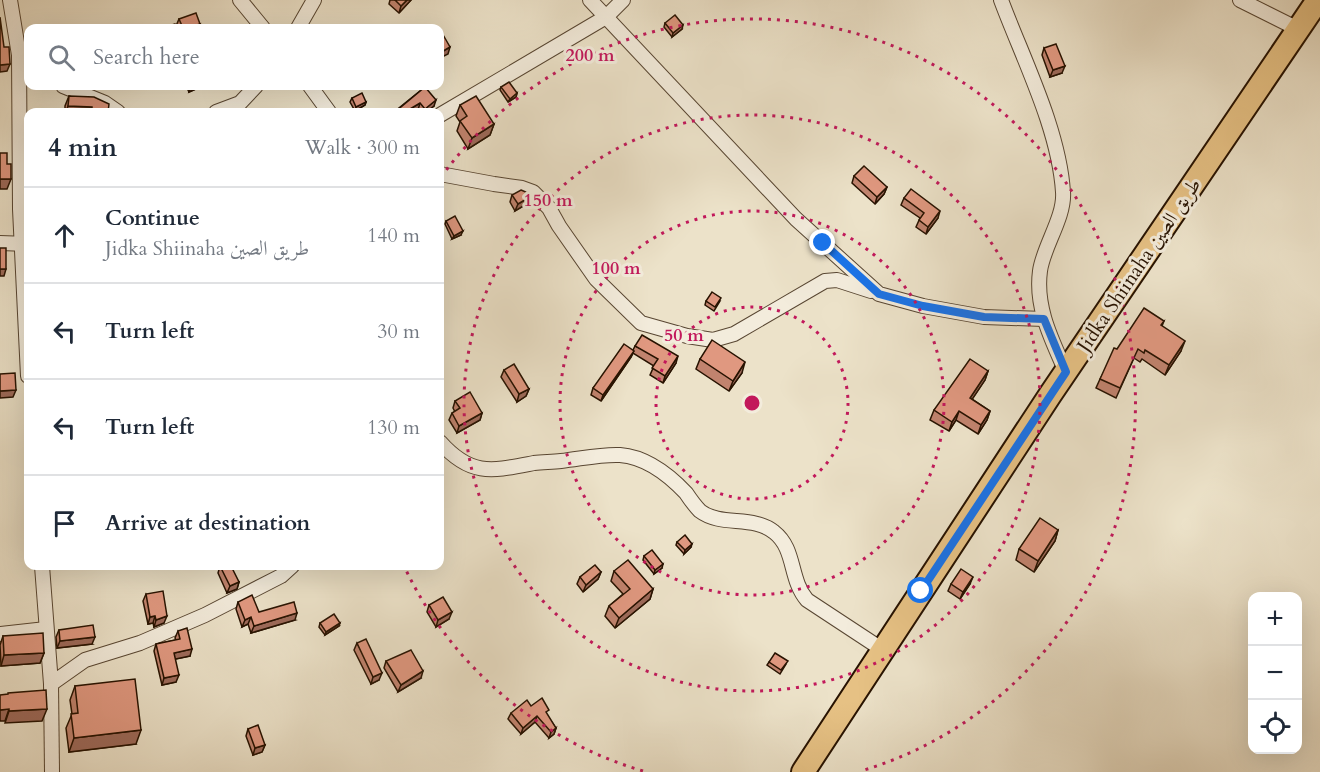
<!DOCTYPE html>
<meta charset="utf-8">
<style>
:root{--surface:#fff;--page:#f6f6f7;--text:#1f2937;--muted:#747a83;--line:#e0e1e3}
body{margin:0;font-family:Cardo,Amiri,serif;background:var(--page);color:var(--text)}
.controls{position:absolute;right:18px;bottom:18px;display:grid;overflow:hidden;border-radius:12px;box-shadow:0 6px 24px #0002}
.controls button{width:54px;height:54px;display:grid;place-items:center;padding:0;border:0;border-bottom:2px solid var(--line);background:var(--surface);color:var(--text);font:30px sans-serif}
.stop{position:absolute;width:18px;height:18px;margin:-14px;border:4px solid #1a73e8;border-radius:50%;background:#fff}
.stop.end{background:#1a73e8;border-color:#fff;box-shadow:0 2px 6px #0008}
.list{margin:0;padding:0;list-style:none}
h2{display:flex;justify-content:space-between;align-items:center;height:78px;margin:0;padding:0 24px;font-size:26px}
h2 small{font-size:20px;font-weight:400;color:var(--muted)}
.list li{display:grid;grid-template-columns:39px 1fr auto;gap:18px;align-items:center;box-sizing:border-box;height:96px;padding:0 24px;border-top:2px solid var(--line)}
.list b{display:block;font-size:22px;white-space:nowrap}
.list p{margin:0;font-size:20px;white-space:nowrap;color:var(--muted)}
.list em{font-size:20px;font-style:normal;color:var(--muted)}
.icon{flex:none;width:33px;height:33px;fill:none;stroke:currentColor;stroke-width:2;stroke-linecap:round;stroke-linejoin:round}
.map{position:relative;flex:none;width:1320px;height:772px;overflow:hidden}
.search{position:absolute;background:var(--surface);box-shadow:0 6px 24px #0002;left:24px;top:24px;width:420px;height:66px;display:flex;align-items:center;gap:15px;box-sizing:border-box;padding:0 21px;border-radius:12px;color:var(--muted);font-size:22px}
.panel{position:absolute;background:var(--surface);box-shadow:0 6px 24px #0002;left:24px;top:108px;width:420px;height:462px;border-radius:12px}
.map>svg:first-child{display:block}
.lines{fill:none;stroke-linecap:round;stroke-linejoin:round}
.street-casing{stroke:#584632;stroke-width:16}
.primary-casing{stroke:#271200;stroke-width:26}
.street{stroke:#f3ecdc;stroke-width:14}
.primary{stroke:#e6c184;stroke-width:22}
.wall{fill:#c1836e;stroke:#271200;stroke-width:1.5}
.shaded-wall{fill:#9d6a5a;stroke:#271200;stroke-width:1.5}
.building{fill:#e09880;stroke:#271200;stroke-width:1.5}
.route{stroke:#1a73e8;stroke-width:8}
.ring{fill:none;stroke:#c2185b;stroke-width:3;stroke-dasharray:3 6}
.labels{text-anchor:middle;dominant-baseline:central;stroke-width:6;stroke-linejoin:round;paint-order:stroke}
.street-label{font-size:20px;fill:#271200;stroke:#f3ecdc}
.centre{fill:#c2185b;stroke:#f3ecdc;stroke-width:3}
.ring-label{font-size:18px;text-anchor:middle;font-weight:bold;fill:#c2185b;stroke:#f3ecdc;stroke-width:6;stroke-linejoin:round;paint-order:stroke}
</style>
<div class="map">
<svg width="1320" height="772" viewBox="0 0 1320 772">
<rect width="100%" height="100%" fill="#ece2c9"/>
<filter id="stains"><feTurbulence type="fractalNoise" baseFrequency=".00333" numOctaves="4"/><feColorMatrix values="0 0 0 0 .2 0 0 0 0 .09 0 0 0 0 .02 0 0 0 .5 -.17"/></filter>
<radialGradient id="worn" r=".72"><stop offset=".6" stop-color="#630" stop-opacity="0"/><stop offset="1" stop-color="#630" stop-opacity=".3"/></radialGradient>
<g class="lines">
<defs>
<g id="street">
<path d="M10,0L19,55L25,60"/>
<path d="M240,0L263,28"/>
<path d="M590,0L796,219L879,294L923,306L984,317L1044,319"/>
<path d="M1001,0C1023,59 1059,129 1063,192C1065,217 1043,247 1040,271C1035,308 1052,340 1066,372"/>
<path d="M1240,0L1298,29"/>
<path d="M298,28L314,0"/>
<path d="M19,55L20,209L28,376"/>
<path d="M63,86L105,103L118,112"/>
<path d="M310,86L329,112"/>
<path d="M216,112L240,103L256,86"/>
<path d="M440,115L606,17L623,0"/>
<path d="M440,174L494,184L522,188L533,192L549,208L559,226L596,279L641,323L687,336L713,340L734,334L825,281L837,280L871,291"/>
<path d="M0,243L28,244"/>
<path d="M440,442C471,477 492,471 534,463C543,462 552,462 561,461C580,459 601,454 620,455C646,457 669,475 686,493C690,499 695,506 700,511C721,527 753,515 774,532C796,549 789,579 807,600L883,650"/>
<path d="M42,566L51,684L85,660L140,643L205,615L281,576L292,566"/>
<path d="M0,634L46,629"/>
<path d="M51,684L52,772"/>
</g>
<path id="primary" d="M803,772L1050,395L1318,0"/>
</defs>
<use href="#street" class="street-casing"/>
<use href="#primary" class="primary-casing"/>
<use href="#street" class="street"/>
<use href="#primary" class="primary"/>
</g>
<g class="wall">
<path d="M390,0H411L399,13L389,4Z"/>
<path d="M179,19L200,24L198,28H177L176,26Z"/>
<path d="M665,23L682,29L672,37L664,27Z"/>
<path d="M1044,48L1062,73L1050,77L1042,55Z"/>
<path d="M186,86H198V88L189,92Z"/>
<path d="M425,87L434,106L426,112H421L418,110L413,112H394Z"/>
<path d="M501,87L517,93L516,97L508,102L500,90Z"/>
<path d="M69,96L108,112H65V106Z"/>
<path d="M352,98L366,102L365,105L355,111L350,102Z"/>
<path d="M460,105L494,124L490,135L468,149L457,131L460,122L456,116Z"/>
<path d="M854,176L887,187L884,194L875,204L852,183Z"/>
<path d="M512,195H533L530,202L515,211L510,202Z"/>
<path d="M904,198L938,218L926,234L916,227L920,218L901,205Z"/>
<path d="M446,221L461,235L452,239L445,224Z"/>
<path d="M706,301H720L714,311L705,305Z"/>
<path d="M1164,321L1162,326L1181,351L1165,375L1142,359L1140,362L1134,358L1116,398L1096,388L1100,379L1117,349Z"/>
<path d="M635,346L676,363L663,383L650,375L654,366L633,353L631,357L601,401L591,395L593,388L633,350Z"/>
<path d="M700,359L742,373L729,391L696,369Z"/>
<path d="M504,370L529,389L526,396L517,402L501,377Z"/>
<path d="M988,371L985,380L972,399L990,411L987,420L978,434L956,420L949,431L930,420L934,410Z"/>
<path d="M455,401L482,413L480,420L457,433L449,420L452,413L455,412L453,408Z"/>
<path d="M1058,530L1055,541L1034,572L1016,560L1019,549Z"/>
<path d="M677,542L691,547L684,554L676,545Z"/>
<path d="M644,556L662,568L654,574L643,560Z"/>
<path d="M220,566L239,582L237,589L227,593L218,573Z"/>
<path d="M614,571L653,589L650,599L615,628L605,616L609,606L623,594L611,581Z"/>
<path d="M601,572L598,579L583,592L577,584L580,577Z"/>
<path d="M951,584H970L960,599L948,591Z"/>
<path d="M146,594L164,623L154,627L153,623L148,624L143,601Z"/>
<path d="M238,602L259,612L295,620L251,633L248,624L242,627L236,609Z"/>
<path d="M429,605L449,619L436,627L427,612Z"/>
<path d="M320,623L339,626L325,635L319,627Z"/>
<path d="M59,630L92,644L57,648L56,637Z"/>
<path d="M178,631L190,656L175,659L176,682L162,685L154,651L156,644L176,640L175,638Z"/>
<path d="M3,636L44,653L40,663L1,666L0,645Z"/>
<path d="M357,643L379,680L371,684L354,650Z"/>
<path d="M386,661L421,678L398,692L384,668Z"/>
<path d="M769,662L786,664L780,674L767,665Z"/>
<path d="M75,686L136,744L69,752L66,728L72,714L70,700Z"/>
<path d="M531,706L547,715L556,728L554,734L549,738L535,722L521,734L508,719L511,713Z"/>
<path d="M248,729L265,745L262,752L253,755L246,736Z"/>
</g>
<g class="shaded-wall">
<path d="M407,0H411L399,13L401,6Z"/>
<path d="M200,24L198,28H187Z"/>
<path d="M683,25L682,29L672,37L673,33Z"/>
<path d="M450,47L448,54L440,58V53Z"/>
<path d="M10,64L7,71L0,72V65Z"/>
<path d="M1065,66L1062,73L1050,77L1053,70Z"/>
<path d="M191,86H198V88L189,92Z"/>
<path d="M517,93L516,97L508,102L510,99Z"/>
<path d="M436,100L434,106L426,112H423L425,109Z"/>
<path d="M366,102L365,105L355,111L356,107Z"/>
<path d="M420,103L418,110L413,112H405Z"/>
<path d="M68,106L92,107L90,112H66Z"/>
<path d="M494,124L490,135L468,149L472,138Z"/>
<path d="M0,179H11L7,189H0Z"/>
<path d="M887,187L884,194L875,204L877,197Z"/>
<path d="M533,195L530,202L515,211L518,204Z"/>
<path d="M940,211L938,218L926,234L928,227Z"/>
<path d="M463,231L461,235L452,239L454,236Z"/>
<path d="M0,269H6L4,276H0Z"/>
<path d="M1185,341L1181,351L1165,375L1169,365Z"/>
<path d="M634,351L631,357L601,401L603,395Z"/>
<path d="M678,356L676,363L663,383L665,376Z"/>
<path d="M745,362L742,373L729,391L733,381Z"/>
<path d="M988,371L985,380L967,407L970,398Z"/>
<path d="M529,389L526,396L517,402L519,394Z"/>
<path d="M16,390L13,397L0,398V391Z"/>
<path d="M959,411L956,420L949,431L952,422Z"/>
<path d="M990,411L987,420L978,434L981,425Z"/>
<path d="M482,413L480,420L457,433L459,426Z"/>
<path d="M1058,530L1055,541L1034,572L1038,561Z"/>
<path d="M692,544L691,547L684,554L685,550Z"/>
<path d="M663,564L662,568L654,574L655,570Z"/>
<path d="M601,572L598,579L583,592L586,585Z"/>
<path d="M973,577L970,584L960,599L963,592Z"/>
<path d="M239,582L237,589L227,593L230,586Z"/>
<path d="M653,589L650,599L615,628L619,618Z"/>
<path d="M452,612L449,619L436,627L438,620Z"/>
<path d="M297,613L295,620L251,633L254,626Z"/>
<path d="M155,616L153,623L148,624L150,617Z"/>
<path d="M167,616L164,623L154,627L156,620Z"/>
<path d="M251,617L248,624L242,627L245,620Z"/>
<path d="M340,623L339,626L325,635L326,632Z"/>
<path d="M95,637L92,644L57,648L60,641Z"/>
<path d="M192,649L190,656L171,660L174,653Z"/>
<path d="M44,653L40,663L1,666L4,655Z"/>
<path d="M423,671L421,678L398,692L401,685Z"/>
<path d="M382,673L379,680L371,684L373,677Z"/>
<path d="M179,675L176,682L162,685L164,678Z"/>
<path d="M9,709L5,721H0V710Z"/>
<path d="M47,709L42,721L5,723L9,711Z"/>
<path d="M537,716L535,722L521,734L523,728Z"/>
<path d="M556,728L554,734L549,738L551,732Z"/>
<path d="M141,730L136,744L69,752L74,738Z"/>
<path d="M265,745L262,752L253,755L255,748Z"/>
</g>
<g class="building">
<path d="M395,0H407L401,6Z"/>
<path d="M196,13L200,24L187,28H183L179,19Z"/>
<path d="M675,15L683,25L673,33L665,23Z"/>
<path d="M0,17L4,47H9L10,64L0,65Z"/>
<path d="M175,24L177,28H163Z"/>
<path d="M442,33L450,47L440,53V34Z"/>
<path d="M1056,44L1065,66L1053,70L1044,48Z"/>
<path d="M509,82L517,93L510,99L501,87Z"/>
<path d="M425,87L436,100L425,109L420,103L405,112H395Z"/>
<path d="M362,93L366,102L356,107L352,98Z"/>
<path d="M69,96L94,97L109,104L108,112H92V107L68,106Z"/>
<path d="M476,96L494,124L472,138L460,121L467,116L460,105Z"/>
<path d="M0,153H7V164H11V179H0Z"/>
<path d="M864,166L887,187L877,197L854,176Z"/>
<path d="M911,189L940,211L928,227L919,220L924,213L904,198Z"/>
<path d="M521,190L533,195L518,204L512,195Z"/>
<path d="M455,216L463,231L454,236L446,221Z"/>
<rect x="0" y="248" width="6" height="21"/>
<path d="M712,292L721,298L715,307L706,301Z"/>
<path d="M1144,308L1164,321L1161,325L1185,341L1169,365L1145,350L1144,353L1138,349L1120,388L1100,379L1114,348L1117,349Z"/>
<path d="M642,335L678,356L665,376L652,368L658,359L635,346Z"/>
<path d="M712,340L745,362L733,381L700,359Z"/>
<path d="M624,344L634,351L603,395L593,388Z"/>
<path d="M970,359L988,371L970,398L990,411L981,425L959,411L952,422L934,410Z"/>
<path d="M514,364L529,389L519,394L504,370Z"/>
<path d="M15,373L16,390L0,391V374Z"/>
<path d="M470,392L482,413L459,426L452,413L460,408L455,401Z"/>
<path d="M1040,518L1058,530L1038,561L1019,549Z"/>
<path d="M685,535L692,544L685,550L677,542Z"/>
<path d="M652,550L663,564L655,570L644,556Z"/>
<path d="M628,560L653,589L619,618L609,606L630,589L614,571Z"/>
<path d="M595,565L601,572L586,585L580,577Z"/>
<path d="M220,566H231L239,582L230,586Z"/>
<path d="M961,569L973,577L963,592L951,584Z"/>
<path d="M163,591L167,616L156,620L155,616L150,617L146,594Z"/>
<path d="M252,595L259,612L294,602L297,613L254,626L251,617L245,620L238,602Z"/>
<path d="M443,597L452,612L438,620L429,605Z"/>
<path d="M334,614L340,623L326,632L320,623Z"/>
<path d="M93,625L95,637L60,641L59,630Z"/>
<path d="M187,628L192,649L174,653L179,675L164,678L156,644L180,639L178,631Z"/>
<path d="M43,633L44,653L4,655L3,636Z"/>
<path d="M366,639L382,673L373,677L357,643Z"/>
<path d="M411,650L423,671L401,685L386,661Z"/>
<path d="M775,653L788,661L781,670L769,662Z"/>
<path d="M135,679L141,730L74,738L71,714L78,713L75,686Z"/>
<path d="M46,690L47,709L9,711V709L0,710V695L8,694V693Z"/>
<path d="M542,698L549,710L546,712L556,728L551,732L537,716L523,728L511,713L527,700L531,706Z"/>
<path d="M258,725L265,745L255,748L248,729Z"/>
</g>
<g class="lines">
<path class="route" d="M823,243L879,294L923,306L984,317L1044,319L1066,372L921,591"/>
</g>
<g class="ring">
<circle cx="752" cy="403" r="96"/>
<circle cx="752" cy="403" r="192"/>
<circle cx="752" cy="403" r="288"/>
<path d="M643 771A384 384 0 0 1 405 568M441 177A384 384 0 1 1 861 771"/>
</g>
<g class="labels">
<g class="street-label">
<text transform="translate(1139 265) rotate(-56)">Jidka Shiinaha طريق الصين</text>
</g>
</g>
<circle cx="752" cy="403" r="9" class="centre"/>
<g class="ring-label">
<text x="590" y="61">200 m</text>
<text x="548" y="206">150 m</text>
<text x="616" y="274">100 m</text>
<text x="684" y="341">50 m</text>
</g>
<rect width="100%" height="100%" filter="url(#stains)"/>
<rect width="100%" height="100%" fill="url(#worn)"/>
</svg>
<div class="controls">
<button>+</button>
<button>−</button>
<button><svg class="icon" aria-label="locate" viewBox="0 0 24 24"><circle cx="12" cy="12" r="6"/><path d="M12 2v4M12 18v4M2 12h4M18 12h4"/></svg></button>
</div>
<div class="stop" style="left:921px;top:591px"></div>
<div class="stop end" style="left:823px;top:243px"></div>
<div class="search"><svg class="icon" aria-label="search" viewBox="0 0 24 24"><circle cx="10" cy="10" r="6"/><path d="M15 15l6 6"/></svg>Search here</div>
<section class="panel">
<h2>4 min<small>Walk · 300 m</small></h2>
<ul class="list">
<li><svg class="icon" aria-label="ahead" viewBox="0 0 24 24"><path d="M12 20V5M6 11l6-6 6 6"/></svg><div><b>Continue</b><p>Jidka Shiinaha طريق الصين</p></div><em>140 m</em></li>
<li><svg class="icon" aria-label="left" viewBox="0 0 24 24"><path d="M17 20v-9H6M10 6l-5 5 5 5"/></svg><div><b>Turn left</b></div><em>30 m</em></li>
<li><svg class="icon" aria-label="left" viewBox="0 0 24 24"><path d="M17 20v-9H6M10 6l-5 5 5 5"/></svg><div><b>Turn left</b></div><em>130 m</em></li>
<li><svg class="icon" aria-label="arrive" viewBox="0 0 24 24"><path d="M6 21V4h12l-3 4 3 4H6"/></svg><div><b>Arrive at destination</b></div></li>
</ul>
</section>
</div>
